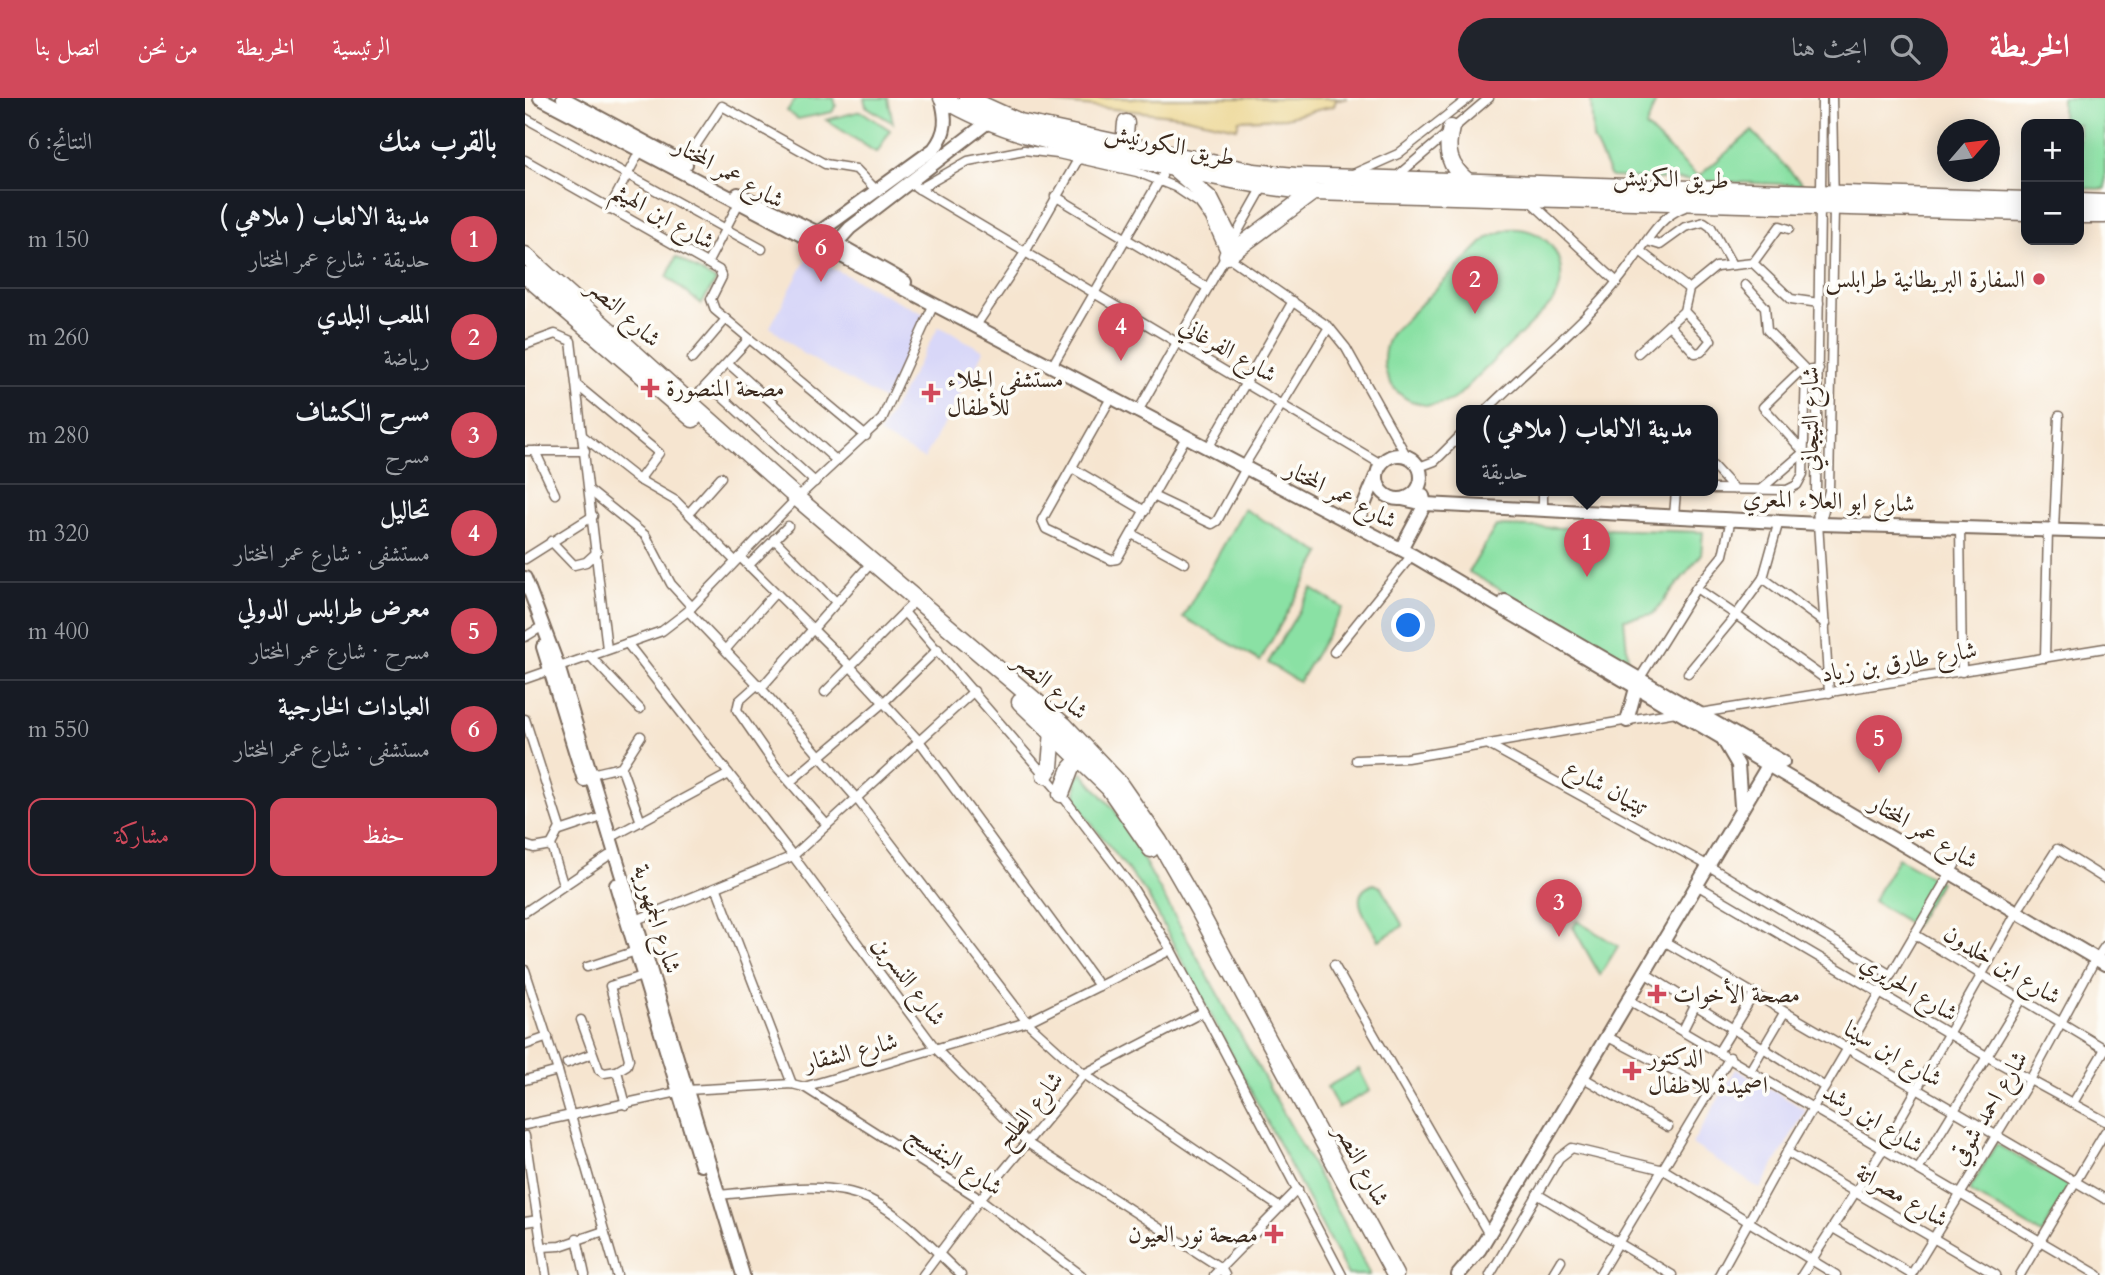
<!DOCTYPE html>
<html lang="ar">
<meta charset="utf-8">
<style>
:root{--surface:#171b24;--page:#20242c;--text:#f1f3f6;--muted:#9ea1a6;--line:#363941;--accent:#d1495b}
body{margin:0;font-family:Cardo,Amiri,serif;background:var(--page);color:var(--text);direction:rtl}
.controls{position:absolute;right:21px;top:21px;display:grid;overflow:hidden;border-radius:14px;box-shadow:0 4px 18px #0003}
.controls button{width:63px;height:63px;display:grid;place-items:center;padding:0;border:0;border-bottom:2px solid var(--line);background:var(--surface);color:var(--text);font:35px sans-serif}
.compass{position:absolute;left:1412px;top:21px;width:63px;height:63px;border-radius:50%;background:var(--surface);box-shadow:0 4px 18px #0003;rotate:62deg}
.you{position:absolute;left:884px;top:528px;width:24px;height:24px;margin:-18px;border:5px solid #fff;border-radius:50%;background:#1a73e8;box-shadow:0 0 0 10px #1a73e833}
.badge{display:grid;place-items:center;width:46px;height:46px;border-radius:50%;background:var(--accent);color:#fff;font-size:23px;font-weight:700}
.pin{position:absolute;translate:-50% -58px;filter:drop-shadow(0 2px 4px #0008)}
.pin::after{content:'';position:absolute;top:37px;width:24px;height:21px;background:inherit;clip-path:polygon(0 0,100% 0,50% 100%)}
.popup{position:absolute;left:931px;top:307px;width:262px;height:91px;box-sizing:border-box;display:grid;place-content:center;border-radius:14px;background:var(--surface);filter:drop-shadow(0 2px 5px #0005);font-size:23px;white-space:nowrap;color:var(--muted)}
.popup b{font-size:26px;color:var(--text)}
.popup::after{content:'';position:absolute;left:50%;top:100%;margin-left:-14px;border:14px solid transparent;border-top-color:var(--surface)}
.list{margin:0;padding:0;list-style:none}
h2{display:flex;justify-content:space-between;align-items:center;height:91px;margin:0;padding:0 28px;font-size:30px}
h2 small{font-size:23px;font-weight:400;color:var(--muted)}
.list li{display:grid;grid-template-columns:46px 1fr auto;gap:21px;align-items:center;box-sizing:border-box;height:98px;padding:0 28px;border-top:2px solid var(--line)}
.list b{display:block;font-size:26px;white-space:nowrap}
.list p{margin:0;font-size:23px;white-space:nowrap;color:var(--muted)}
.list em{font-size:23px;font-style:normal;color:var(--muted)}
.actions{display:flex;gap:14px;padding:21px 28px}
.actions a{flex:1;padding:16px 0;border:2px solid var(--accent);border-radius:14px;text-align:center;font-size:24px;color:var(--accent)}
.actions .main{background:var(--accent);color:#fff}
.icon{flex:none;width:38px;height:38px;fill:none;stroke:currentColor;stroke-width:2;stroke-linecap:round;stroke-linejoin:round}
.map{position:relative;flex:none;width:1580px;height:1177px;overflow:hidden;direction:ltr}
header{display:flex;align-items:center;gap:42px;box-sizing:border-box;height:98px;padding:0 35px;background:var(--accent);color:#fff}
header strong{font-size:33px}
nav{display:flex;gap:38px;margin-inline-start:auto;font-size:24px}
.search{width:490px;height:63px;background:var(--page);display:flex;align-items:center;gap:18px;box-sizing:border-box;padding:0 24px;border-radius:38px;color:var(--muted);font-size:26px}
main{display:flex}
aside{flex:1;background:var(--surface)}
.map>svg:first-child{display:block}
.built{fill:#d8d7f8}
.green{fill:#8ae1a4;stroke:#628661;stroke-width:2}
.sand{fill:#eeda9e;stroke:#94825e;stroke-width:2}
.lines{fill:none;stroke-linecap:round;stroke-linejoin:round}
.street-casing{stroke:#7c6b5c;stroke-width:11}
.secondary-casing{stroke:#7c6b5c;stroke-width:16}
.primary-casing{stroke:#7c6b5c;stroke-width:16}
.highway-casing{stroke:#7c6b5c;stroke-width:19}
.street{stroke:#fff;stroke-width:8}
.secondary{stroke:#fff;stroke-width:12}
.primary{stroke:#fff;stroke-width:12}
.highway{stroke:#fff;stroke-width:16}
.poi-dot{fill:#d1495b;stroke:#fdfcf7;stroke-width:2.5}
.labels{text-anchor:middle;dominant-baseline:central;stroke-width:7;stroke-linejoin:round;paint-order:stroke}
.street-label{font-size:24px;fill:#3b2a1e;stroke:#fdfcf7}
.poi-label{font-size:24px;fill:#3b2a1e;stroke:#fdfcf7;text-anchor:start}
</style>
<header>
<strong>الخريطة</strong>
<div class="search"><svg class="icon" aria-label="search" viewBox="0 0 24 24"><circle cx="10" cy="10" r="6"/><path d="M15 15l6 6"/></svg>ابحث هنا</div>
<nav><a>الرئيسية</a><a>الخريطة</a><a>من نحن</a><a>اتصل بنا</a></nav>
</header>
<main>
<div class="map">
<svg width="1580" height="1177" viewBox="0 0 1580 1177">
<rect width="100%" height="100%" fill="#fdfcf7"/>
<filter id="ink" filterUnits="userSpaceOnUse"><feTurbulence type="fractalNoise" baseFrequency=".0143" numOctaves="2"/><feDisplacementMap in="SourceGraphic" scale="14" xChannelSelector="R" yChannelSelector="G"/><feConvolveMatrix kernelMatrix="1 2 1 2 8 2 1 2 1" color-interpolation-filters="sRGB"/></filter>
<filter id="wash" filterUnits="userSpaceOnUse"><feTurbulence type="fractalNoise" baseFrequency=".00686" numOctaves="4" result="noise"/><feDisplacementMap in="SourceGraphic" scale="28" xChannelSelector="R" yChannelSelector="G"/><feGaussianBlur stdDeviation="1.57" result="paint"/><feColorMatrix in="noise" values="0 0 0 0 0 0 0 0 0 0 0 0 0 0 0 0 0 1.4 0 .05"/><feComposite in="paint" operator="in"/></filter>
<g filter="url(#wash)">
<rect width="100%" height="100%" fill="#f6e5d0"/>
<g class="built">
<path d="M283,158L401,217L359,302L277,255L245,229Z"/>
<path d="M414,228L459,253L399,361L354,336Z"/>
<path d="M1211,971L1281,1012L1235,1091L1167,1046Z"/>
</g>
<g class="green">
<path d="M271,0H309L311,8L307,14L273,21L262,13Z"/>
<path d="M339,0H363L368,25L341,8Z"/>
<path d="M1066,0H1132L1121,29L1173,79L1227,33L1278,87L1086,79L1068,41Z"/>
<path d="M1537,0H1580V91L1554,90V26H1537Z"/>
<path d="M336,13L365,32L352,55L301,22Z"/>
<path d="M984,131C1025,128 1049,167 1029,203L932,299C888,326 841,281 866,236L963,139Z"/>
<path d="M151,159L191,183L176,206L142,179Z"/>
<path d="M719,411L796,455L735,563L658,519Z"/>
<path d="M971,428L1178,434L1176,457L1128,516L1099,521L1103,563L944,474Z"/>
<path d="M787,491L818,510L774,584L743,565Z"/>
<path d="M557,675L589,711L608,743L819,1124L845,1177H823L622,796L551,706V681Z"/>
<path d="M1373,760L1415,784L1389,828L1348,803Z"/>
<path d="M849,786L856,789L878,828L854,842C844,824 819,796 849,786Z"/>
<path d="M1052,823L1093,848L1075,877L1048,829Z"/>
<path d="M834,971L845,993L813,1010L802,989Z"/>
<path d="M1471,1046L1544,1088L1517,1136L1444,1093Z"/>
</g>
<path class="sand" d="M513,0H823L811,2L809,8L760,20L714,22L712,30L656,18L530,5Z"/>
</g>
<g filter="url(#ink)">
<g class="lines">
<defs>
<g id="street">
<path d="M0,20L237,151"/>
<path d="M0,62L194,172L197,179L186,201L190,212L341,338"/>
<path d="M159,65L197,8L300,66L331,71L353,94"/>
<path d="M828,76L873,56L944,0"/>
<path d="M871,79L964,0"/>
<path d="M391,89L856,366"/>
<path d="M394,91L443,63L499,52L533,56L612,74L650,89L674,105L685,120L702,158L804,229L821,250L882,359"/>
<path d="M1296,95L1297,0"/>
<path d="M530,98L683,190"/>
<path d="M1004,102L1092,184"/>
<path d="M1295,108L1291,394L1304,595"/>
<path d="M84,111L116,51"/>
<path d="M1122,143L1135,147L1160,129L1179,124L1186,129L1206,165"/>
<path d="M707,144L738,89"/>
<path d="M1115,153L1164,191"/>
<path d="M183,164L216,101"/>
<path d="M1228,165L1255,128L1264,131"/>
<path d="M454,223L499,156L555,58"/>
<path d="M1144,227L1170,255L1176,254L1186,242L1159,213"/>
<path d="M0,247L30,236L46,243L82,551"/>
<path d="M1113,255L1159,213L1164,191L1191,169L1228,165L1266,201L1294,205"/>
<path d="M167,261L201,221"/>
<path d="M530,263L637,78"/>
<path d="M203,265L312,363"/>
<path d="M183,286L290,384"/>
<path d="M53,288L134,355L114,382"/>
<path d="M174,295L224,241"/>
<path d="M586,300L517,422L521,431L586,462L592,461L660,341"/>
<path d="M960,313C1007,266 1067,220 1105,167C1121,145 1134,118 1160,109"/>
<path d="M612,315L702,156"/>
<path d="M59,339L111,380L151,403L210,463"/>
<path d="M686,345L768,203"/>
<path d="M0,353H60"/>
<path d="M10,353L30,396"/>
<path d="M722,363L804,229"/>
<path d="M1188,368L1209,391"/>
<path d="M894,369L910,363L936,337"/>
<path d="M547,370L620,413"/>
<path d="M1188,391L1262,392L1272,387L1278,376L1281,272L1242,232L1240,209L1220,187"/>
<path d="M64,392L121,438L146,486L167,509"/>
<path d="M1235,392L1279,354L1238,309L1274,274L1294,271"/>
<path d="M628,398L687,426L692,423L720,372"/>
<path d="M1018,411V393"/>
<path d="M164,415L196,379"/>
<path d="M1149,418L1151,393"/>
<path d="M1297,419L1304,393L1309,110L1307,0"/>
<path d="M1254,423L1238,480L1211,517L1303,583"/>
<path d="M1435,428L1437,574"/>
<path d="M1529,432L1534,318"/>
<path d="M607,436L660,465"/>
<path d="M249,441L311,504"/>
<path d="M26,443L49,467L61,464L72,454"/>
<path d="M215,459L324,567L395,644L574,888"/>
<path d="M0,461L68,418"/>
<path d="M223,468L263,428"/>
<path d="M1238,480L1301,526"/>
<path d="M163,513L236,590L332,701L502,924L559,976L754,1109"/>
<path d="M379,514L536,696L609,792L646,852L817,1177"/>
<path d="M0,539L13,531"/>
<path d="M102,545L268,758L411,951L504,1046L696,1170L700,1177"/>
<path d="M201,551L250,495"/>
<path d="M809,554L887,457"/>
<path d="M64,557L115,611"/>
<path d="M1520,560L1523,432"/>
<path d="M1163,575L1211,517L1171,490L1198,457L1206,421"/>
<path d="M1115,580L1171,490"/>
<path d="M0,581L137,533L163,513L272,400L357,321L408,208"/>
<path d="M233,586L214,603L212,612L250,667L302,727"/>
<path d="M236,590L347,464"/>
<path d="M300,594L391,502"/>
<path d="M1175,615L1580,550"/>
<path d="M0,621L35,730L26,747L38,786"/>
<path d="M964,647L1182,767L1366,877"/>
<path d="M831,662L882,660L1151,614"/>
<path d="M96,669L116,724"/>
<path d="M66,676L96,669L116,638"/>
<path d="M265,684L359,604L413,551"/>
<path d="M35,733L71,721"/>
<path d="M85,740L204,676"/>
<path d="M0,747L9,750L26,747"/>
<path d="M1170,786L1463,959L1580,1023"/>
<path d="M192,791L267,986"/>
<path d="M1496,807L1532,751L1580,781"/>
<path d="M0,814L83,758"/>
<path d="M111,822L268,758L449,593"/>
<path d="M1389,836L1580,951"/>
<path d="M1137,842L1580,1101"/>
<path d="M1576,854L1580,848"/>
<path d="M809,867L963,1135"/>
<path d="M62,869L111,853"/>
<path d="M0,872L33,973L92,1177"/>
<path d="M1118,874L1300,989"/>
<path d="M1102,901L1573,1177"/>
<path d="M56,922L74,972L79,975L92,973"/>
<path d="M1158,932L1170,908"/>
<path d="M1081,938L1186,993"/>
<path d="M0,947L23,939"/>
<path d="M1194,953L1229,896"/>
<path d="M42,965L66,956"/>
<path d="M1226,971L1259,915"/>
<path d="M1057,979L1143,1029"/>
<path d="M0,982L33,973"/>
<path d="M279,989L455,1101L556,1177"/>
<path d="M1548,1005L1580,951"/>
<path d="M101,1007L92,973L102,967L104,961L85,888L118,878"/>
<path d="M0,1027L162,992L267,986L279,989L502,924L646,852"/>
<path d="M0,1038L21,1177"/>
<path d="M1262,1054L1471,1177"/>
<path d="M1394,1070L1497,901"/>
<path d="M1012,1096L1147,1177"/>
<path d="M193,1097C240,1094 299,1080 344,1101C378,1117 409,1152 436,1177"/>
<path d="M0,1124L13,1122"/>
<path d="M1308,1130L1386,1176"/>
<path d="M52,1140L60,1177"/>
<path d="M17,1149L35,1148L79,1133"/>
<path d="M398,1177L455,1101L559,976L678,914"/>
<path d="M689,1177L773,1091"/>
<path d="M965,1177L1034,1060L1047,1050L1139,1072L1311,1177"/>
<path d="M1027,1177L1036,1162"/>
<path d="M1074,1177L1205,959"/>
<path d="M1194,1177L1262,1054L1430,767"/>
<path d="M1277,1177L1358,1051L1492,814"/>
<path d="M1386,1177L1505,982L1571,860"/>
<path d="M1495,1177L1580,1034"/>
</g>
<g id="secondary">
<path d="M15,0L887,457L1580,866"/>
<path d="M38,0L161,66"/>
<path d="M213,96L293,135L380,184"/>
<path d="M293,135L409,51C422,34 422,20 416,0"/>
<path d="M306,151L325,130L463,24"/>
<circle cx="874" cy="379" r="22"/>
<path d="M877,401L900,406L1295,426L1580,434"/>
<path d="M831,427L851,378"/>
<path d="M876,451L900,406L898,398"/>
<path d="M980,503L1258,664"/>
<path d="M1102,623L1111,590"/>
<path d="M1199,643L1213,667L1216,708"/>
<path d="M933,1177L955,1151L982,1106L1248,659"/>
</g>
<g id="primary">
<path d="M0,480L33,568L218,1177"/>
<path d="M18,549L59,682"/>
<path d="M91,787L176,1067"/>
</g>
<g id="highway">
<path d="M417,0C478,37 546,49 615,63C673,75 729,88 788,94L1501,114"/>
<path d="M442,0L495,24L729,74L770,78L1501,102"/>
<path d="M926,30C920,53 924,68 942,83"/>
<path d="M599,47L601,25"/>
<path d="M651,72L685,101L707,145"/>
<path d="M1554,104L1580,105"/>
<path d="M1554,117H1580"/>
<path d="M0,157L272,400L539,627L593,684L634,743L673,811L870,1177"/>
<path d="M702,158L788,94"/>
<path d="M0,177L168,321"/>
<path d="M495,604L584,690L626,751"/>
<path d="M520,677L525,669L528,633"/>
<path d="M536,696L546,670L556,660"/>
</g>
</defs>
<use href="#street" class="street-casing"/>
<use href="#secondary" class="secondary-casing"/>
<use href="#primary" class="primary-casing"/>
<use href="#highway" class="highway-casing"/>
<use href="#street" class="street"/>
<use href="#secondary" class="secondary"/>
<use href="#primary" class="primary"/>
<use href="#highway" class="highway"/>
</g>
</g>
<g class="poi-dot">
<circle cx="1514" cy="181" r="7"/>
<path d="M121.5 279.5h7v7h7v7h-7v7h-7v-7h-7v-7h7z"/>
<path d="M402.5 284.5h7v7h7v7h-7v7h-7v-7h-7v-7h7z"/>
<path d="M1128.5 885.5h7v7h7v7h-7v7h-7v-7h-7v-7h7z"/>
<path d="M1103.5 962.5h7v7h7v7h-7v7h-7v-7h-7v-7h7z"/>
<path d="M745.5 1125.5h7v7h7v7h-7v7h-7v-7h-7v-7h7z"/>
</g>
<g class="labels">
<g class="street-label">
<text transform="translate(645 47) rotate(12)">طريق الكورنيش</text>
<text transform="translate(204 75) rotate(29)">شارع عمر المختار</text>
<text transform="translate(1146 81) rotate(2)">طريق الكرنيش</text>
<text transform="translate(138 118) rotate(29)">شارع ابن الهيثم</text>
<text transform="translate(99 215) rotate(42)">شارع النصر</text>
<text transform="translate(703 252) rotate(30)">شارع الفرغاني</text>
<text transform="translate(1285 321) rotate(-90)">شارع التيجاني</text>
<text transform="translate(816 397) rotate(27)">شارع عمر المختار</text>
<text transform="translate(1304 403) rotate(2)">شارع ابو العلاء المعري</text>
<text transform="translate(1374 564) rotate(-9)">شارع طارق بن زياد</text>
<text transform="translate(526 588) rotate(41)">شارع النصر</text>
<text transform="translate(1082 690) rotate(29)">تيتيان شارع</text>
<text transform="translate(1399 734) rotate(31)">شارع عمر المختار</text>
<text transform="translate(132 821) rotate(73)">شارع الجمهورية</text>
<text transform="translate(1477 867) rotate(31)">شارع ابن خلدون</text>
<text transform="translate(384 883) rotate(53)">شارع النسرين</text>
<text transform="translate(1384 890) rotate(31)">شارع الحريري</text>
<text transform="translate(326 954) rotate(-14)">شارع الشقار</text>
<text transform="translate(1368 956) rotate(30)">شارع ابن سينا</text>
<text transform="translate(1464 1010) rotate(-59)">شارع احمد شوقي</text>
<text transform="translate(505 1012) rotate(-51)">شارع الطلح</text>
<text transform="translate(1348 1021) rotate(31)">شارع ابن رشد</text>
<text transform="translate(430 1063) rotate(33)">شارع البنفسج</text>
<text transform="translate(837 1067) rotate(62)">شارع النصر</text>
<text transform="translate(1377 1098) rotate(30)">شارع مصراتة</text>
</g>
<g class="poi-label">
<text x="1500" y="181" text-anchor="end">السفارة البريطانية طرابلس</text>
<text x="422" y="281">مستشفى الجلاء<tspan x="422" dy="28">للأطفال</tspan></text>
<text x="141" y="290">مصحة المنصورة</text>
<text x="1148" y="896">مصحة الأخوات</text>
<text x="1123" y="959">الدكتور<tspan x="1123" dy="28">اصميدة للاطفال</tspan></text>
<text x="733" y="1136" text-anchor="end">مصحة نور العيون</text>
</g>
</g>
</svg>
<div class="controls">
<button>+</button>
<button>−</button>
</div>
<svg class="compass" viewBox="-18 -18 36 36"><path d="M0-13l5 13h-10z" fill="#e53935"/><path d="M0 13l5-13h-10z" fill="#9ea1a6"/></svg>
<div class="you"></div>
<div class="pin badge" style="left:1062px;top:479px">1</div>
<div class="popup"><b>مدينة الالعاب ( ملاهي )</b>حديقة</div>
<div class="pin badge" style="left:950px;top:216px">2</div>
<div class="pin badge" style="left:1034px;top:839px">3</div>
<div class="pin badge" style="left:596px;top:263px">4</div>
<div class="pin badge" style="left:1354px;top:675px">5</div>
<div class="pin badge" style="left:296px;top:184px">6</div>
</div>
<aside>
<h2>بالقرب منك<small>النتائج: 6</small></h2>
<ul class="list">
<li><span class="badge">1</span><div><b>مدينة الالعاب ( ملاهي )</b><p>حديقة · شارع عمر المختار</p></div><em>150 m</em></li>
<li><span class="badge">2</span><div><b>الملعب البلدي</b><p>رياضة</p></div><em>260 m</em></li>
<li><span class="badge">3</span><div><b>مسرح الكشاف</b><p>مسرح</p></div><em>280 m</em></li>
<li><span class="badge">4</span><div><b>تحاليل</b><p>مستشفى · شارع عمر المختار</p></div><em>320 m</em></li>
<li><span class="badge">5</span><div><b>معرض طرابلس الدولي</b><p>مسرح · شارع عمر المختار</p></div><em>400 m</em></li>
<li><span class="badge">6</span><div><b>العيادات الخارجية</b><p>مستشفى · شارع عمر المختار</p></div><em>550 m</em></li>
</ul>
<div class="actions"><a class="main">حفظ</a><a>مشاركة</a></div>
</aside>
</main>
